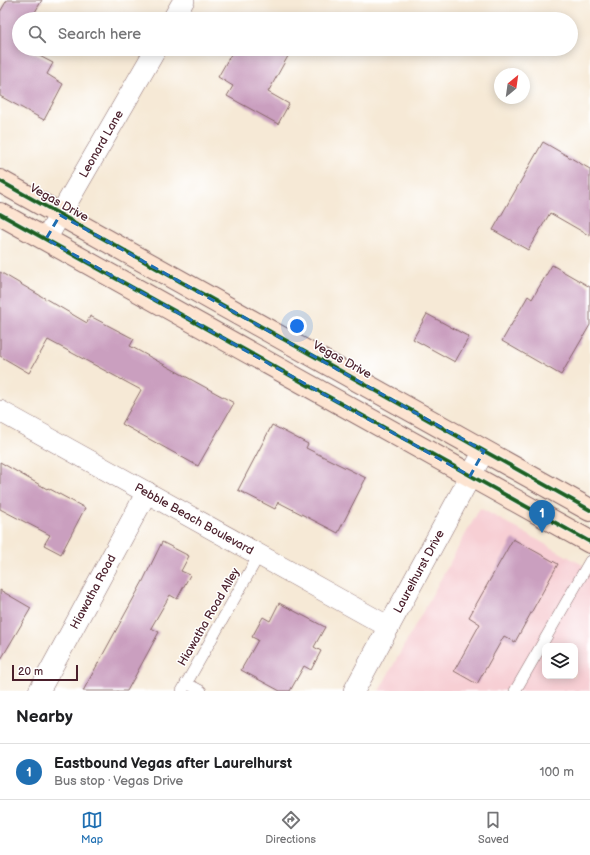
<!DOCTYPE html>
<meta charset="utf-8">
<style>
:root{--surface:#fff;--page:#f2f2f2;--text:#202124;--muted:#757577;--line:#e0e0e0;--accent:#1f6fb2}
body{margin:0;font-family:"Balsamiq Sans",sans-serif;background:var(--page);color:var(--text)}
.controls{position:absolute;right:12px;bottom:12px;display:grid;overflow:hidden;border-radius:8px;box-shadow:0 2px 10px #0003}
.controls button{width:36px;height:36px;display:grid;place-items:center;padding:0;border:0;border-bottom:1px solid var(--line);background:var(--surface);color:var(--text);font:20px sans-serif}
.compass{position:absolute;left:494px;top:68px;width:36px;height:36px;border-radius:50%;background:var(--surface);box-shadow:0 2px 10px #0003;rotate:29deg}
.scale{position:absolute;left:12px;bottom:10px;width:66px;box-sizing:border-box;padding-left:4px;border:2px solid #4a1f2b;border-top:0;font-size:11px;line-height:14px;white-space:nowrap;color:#4a1f2b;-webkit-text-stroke:3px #fff;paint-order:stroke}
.you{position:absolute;left:297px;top:326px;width:14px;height:14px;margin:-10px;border:3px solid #fff;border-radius:50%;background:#1a73e8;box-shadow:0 0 0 6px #1a73e833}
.badge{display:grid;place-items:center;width:26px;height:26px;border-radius:50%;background:var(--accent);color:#fff;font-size:13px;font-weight:700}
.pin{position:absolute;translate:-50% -33px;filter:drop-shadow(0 1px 2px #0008)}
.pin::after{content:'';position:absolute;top:21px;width:14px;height:12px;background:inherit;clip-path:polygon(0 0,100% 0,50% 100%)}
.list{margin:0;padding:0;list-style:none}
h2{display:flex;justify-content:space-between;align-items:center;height:52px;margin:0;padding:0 16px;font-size:17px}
h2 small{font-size:13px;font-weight:400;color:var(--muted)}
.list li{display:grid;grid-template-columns:26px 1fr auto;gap:12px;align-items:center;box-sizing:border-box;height:56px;padding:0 16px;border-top:1px solid var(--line)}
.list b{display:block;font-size:15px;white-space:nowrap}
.list p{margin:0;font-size:13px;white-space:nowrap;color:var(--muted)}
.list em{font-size:13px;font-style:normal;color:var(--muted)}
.icon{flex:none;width:22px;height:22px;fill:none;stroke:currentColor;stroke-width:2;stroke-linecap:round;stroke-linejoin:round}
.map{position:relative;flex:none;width:590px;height:691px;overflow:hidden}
.search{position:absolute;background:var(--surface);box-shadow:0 2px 10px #0003;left:12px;right:12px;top:12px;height:44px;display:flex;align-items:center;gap:10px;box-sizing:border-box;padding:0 14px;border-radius:22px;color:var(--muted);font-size:15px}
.sheet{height:108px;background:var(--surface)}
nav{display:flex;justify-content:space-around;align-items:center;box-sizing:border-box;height:56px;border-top:1px solid var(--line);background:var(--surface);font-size:11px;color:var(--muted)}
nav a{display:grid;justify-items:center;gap:2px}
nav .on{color:var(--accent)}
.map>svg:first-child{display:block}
.built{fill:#f7cfd4;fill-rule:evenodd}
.building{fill:#ca9fbf}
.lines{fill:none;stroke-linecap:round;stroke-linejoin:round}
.service-casing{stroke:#866667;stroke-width:12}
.minor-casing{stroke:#866667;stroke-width:22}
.secondary-casing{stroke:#866667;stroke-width:24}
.service{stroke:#fff;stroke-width:11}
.minor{stroke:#fff;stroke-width:21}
.secondary{stroke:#fde4d1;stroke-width:22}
.cycleway-casing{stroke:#fff;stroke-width:6}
.cycleway{stroke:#1b5e20;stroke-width:4}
.marked{fill:none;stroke:#1f6fb2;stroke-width:3;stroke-dasharray:8 5;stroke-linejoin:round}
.labels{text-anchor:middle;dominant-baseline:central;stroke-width:3;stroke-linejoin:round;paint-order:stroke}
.street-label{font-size:12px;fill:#4a1f2b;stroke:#fff}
</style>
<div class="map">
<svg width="590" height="691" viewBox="0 0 590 691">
<rect width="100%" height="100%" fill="#fff"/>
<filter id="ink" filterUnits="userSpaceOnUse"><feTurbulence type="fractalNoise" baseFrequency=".025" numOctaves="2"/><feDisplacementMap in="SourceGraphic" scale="8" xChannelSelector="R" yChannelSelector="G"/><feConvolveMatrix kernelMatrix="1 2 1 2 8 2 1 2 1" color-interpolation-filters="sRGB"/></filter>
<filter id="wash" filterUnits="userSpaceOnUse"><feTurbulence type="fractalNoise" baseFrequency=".012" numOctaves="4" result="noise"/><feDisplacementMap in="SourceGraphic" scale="16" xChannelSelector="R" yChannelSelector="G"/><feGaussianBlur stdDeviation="0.9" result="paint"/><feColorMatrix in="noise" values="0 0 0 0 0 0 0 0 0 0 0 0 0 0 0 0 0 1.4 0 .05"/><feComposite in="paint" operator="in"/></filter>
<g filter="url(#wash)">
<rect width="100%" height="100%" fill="#f6e9d6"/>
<path class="built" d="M480,508L590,569V691H379ZM545,646H575V676H545Z"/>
<g id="blocks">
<g class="building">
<path d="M7,0H42L31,19H19V49H26L53,63L47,74L63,84L44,120L0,96V12Z"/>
<path d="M234,49H292L268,92L289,104L278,124L227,96L233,86L218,77Z"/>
<path d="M543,142L590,169V236L550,213L528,250L493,230Z"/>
<path d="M552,265L590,287V325L561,375L502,341L528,296L532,299Z"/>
<path d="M0,272L87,323L90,316L134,339L130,346L234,403L198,466L122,424L141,390L48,340L29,373L0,356Z"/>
<path d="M427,314L469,337L455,362L413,339Z"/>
<path d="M272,425L308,444L306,448L366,478L338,533L278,502L275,509L238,490Z"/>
<path d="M0,462L47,489L48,488L85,508L61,554L44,545L50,535L0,509Z"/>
<path d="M513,539L558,564L515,642L504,636L477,684L454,671L480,624L469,617Z"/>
<path d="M162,542L189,556L181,571L190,575L177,599L170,595L151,628L159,632L127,691H83L143,581Z"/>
<path d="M0,590L31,608L0,661Z"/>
<path d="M279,603L325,627L314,647L321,651L311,670L304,666L290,691H280L241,670L258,640L252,637L263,617L270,621Z"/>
</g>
</g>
</g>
<g filter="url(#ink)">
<use href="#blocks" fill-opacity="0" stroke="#866667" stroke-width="1"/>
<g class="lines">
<defs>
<g id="service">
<path d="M186,683L201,691"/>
<path d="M182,691L259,555"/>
<path d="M515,691L590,561"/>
</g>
<g id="minor">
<path d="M173,19L184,0"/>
<path id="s1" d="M46,239L156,49"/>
<path id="s2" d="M0,411L389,627"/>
<path id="s3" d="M39,691L147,492"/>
<path id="s4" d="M354,691L484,451"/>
</g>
<g id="secondary">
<path d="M0,181L590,510"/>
<path d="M0,214L590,542"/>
</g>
</defs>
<use href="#service" class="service-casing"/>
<use href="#minor" class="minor-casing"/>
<use href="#secondary" class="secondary-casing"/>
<use href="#service" class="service"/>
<use href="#minor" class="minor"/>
<use href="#secondary" class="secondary"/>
<defs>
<g id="cycleway">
<path d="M0,181L590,510"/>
<path d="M0,214L590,542"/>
</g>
</defs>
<use href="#cycleway" class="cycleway-casing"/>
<use href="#cycleway" class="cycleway"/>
</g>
</g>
<path class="marked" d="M60,215L484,451L470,476L46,239Z"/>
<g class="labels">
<g class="street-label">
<text stroke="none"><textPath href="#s1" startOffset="110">Leonard Lane</textPath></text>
<text transform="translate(59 203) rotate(29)">Vegas Drive</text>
<text transform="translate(342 360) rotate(29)">Vegas Drive</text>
<text stroke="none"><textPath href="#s2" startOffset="222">Pebble Beach Boulevard</textPath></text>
<text stroke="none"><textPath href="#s4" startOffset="136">Laurelhurst Drive</textPath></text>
<text stroke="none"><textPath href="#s3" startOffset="113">Hiawatha Road</textPath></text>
<text transform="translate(209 617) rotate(-60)">Hiawatha Road Alley</text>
</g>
</g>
</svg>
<div class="controls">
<button><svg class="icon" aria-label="layers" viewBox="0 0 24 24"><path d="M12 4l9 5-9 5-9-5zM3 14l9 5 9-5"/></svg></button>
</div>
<svg class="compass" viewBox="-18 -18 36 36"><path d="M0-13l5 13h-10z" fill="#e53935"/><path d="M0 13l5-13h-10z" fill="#757577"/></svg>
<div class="scale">20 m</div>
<div class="you"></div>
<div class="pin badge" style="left:542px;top:533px">1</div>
<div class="search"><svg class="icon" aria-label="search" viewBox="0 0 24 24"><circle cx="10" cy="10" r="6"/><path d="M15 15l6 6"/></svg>Search here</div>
</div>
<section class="sheet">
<h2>Nearby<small></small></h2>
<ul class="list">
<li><span class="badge">1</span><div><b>Eastbound Vegas after Laurelhurst</b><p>Bus stop · Vegas Drive</p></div><em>100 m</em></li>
</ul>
</section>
<nav>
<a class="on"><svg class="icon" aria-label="map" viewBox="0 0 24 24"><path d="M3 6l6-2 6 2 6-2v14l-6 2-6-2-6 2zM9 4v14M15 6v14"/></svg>Map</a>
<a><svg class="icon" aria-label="directions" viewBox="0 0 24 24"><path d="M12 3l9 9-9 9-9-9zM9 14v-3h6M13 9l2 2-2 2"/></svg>Directions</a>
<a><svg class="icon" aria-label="saved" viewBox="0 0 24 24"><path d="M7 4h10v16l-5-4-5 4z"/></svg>Saved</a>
</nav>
